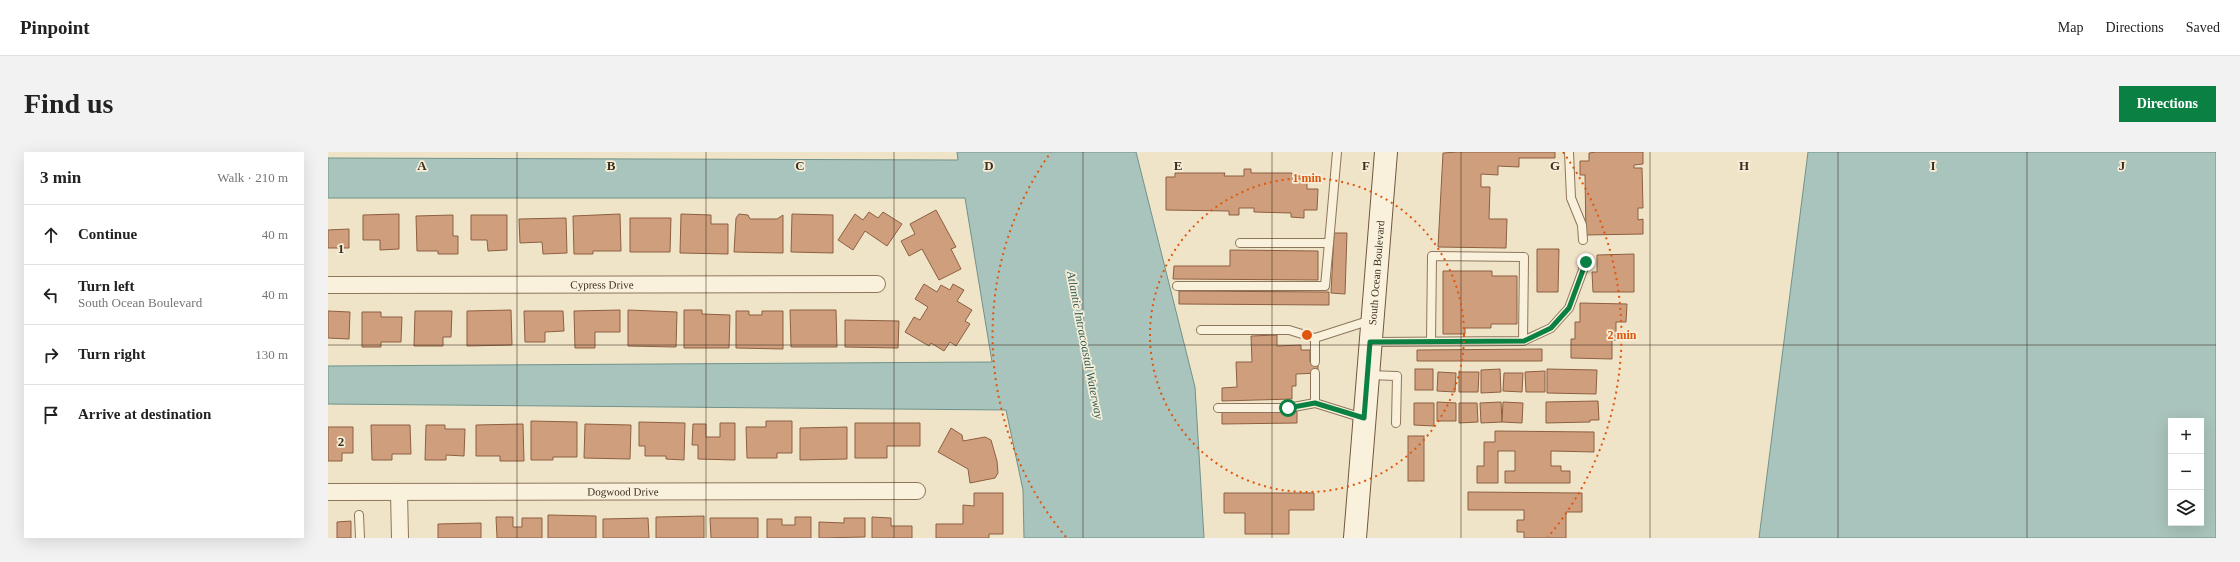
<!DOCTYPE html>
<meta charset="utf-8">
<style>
:root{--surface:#fff;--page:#f2f2f2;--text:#222;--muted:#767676;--line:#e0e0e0;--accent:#0b8043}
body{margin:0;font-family:"Times New Roman",serif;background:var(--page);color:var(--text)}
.controls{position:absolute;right:12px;bottom:12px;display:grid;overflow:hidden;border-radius:0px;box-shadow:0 4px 16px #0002}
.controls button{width:36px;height:36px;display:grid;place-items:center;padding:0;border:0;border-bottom:1px solid var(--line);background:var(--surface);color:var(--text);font:20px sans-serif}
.stop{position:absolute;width:12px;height:12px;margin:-9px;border:3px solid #0b8043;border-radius:50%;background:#fff}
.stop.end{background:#0b8043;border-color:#fff;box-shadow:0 1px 4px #0008}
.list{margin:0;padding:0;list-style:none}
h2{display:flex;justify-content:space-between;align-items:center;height:52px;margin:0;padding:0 16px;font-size:17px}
h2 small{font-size:13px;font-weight:400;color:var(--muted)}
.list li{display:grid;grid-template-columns:26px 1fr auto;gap:12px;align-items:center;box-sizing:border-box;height:60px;padding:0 16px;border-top:1px solid var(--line)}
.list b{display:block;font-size:15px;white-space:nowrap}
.list p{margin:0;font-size:13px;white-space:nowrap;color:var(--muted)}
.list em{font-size:13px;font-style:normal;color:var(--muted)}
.icon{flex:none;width:22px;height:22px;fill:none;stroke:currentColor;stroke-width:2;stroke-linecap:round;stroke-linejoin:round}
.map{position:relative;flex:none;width:1888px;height:386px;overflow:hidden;border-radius:0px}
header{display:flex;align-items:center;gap:24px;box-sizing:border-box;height:56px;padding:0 20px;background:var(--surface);border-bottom:1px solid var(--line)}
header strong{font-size:19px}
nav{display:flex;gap:22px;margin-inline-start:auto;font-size:14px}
.intro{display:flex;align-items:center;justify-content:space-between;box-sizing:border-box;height:96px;padding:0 24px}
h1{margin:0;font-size:28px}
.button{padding:10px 18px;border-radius:0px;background:var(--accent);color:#fff;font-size:14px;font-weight:700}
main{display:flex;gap:24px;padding:0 24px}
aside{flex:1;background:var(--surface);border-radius:0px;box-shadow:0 4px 16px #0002}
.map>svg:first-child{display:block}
.water{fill:#a9c4bc;stroke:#6f938a;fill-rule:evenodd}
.building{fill:#cf9f7d;stroke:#8d5f41}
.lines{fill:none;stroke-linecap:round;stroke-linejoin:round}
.lane-casing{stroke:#8d765c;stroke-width:10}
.street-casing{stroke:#8d765c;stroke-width:18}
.secondary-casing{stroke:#6f573f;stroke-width:24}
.lane{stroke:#faf1dc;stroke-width:8}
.street{stroke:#faf1dc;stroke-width:16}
.secondary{stroke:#faf1dc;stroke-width:22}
.route{stroke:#0b8043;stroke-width:5}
.grid{fill:none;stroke:#3d2e20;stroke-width:1;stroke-opacity:0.55}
.ring{fill:none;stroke:#df570d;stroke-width:2;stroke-dasharray:2 4}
.labels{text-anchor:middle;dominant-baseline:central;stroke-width:3.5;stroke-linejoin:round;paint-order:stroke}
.street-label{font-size:11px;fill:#3d2e20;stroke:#f7eed8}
.water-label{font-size:12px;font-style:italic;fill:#2f5d5a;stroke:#f7eed8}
.grid-label{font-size:13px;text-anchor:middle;font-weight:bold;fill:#3d2e20;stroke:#f7eed8;stroke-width:3.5;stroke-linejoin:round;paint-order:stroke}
.centre{fill:#df570d;stroke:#f7eed8;stroke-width:2}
.ring-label{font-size:12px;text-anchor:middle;font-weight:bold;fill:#df570d;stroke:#f7eed8;stroke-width:3.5;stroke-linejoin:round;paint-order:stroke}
</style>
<header>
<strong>Pinpoint</strong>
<nav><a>Map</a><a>Directions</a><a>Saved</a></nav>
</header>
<div class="intro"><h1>Find us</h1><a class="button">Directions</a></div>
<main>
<aside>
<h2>3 min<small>Walk · 210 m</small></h2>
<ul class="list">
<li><svg class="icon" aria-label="ahead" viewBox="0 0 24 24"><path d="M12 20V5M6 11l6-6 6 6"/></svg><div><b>Continue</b></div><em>40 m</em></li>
<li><svg class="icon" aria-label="left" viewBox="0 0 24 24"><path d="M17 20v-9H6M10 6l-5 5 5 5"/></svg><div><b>Turn left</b><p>South Ocean Boulevard</p></div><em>40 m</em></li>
<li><svg class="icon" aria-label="right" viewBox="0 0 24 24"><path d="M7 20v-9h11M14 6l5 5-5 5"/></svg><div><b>Turn right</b></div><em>130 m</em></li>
<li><svg class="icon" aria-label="arrive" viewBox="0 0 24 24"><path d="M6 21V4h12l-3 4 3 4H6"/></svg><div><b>Arrive at destination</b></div></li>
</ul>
</aside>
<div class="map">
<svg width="1888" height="386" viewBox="0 0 1888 386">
<rect width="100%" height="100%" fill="#f0e4c8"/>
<g class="water">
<path d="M629,0H808L867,235L876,386H696L695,338L678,258L0,252V214L664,210L637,46H0V6L630,8Z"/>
<path d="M1480,0H1888V386H1431ZM1843,269H1873V371H1843Z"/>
</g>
<g class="building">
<path d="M1130,0H1227V6H1191V15L1170,14V23L1153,22V35H1162L1161,67H1179L1178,96L1110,95L1115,1Z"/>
<path d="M1268,0H1315V12L1306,13V16H1314L1315,56H1310V68L1315,67V82L1258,83L1257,23H1252V9H1261V1Z"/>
<path d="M916,17H923V21H964V24H979V37H990L989,58H976V66L963,65V61L926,60V56H911V63H901V59L838,58V25H847V21H897L896,24H916Z"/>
<path d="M608,58L628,95L623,97L633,117L611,128L594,97L581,104L573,89L587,82L582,72Z"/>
<path d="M541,60L550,66L555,60L574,72L559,94L537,79L525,98L510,88L527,62L535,68Z"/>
<path d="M71,62V97L52,98V88H35V63Z"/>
<path d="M292,62L293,99H265V102H246L245,64Z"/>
<path d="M353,62L383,63V72H400V102L352,101Z"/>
<path d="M411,62L420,63L422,67H449L455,63V101L406,100L408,66Z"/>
<path d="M464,62L505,63V101L463,100Z"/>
<path d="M125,63V84H130V102H110V99H89L88,64Z"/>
<path d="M143,63H179V98L160,99L159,88H143Z"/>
<path d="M238,66L239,101L215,102L214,90L192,91L191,67Z"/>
<path d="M302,66H343L342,100H302Z"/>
<path d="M21,77V96H0V78Z"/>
<path d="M1006,81H1019L1017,142L1003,141Z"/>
<path d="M1209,97H1231L1230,140H1209Z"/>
<path d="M902,98L990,99V128L845,127L846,114H902Z"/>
<path d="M1306,102V140H1265L1264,120H1269V103Z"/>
<path d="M1115,119H1164V124H1189V172H1163V176H1137V182H1115Z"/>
<path d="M596,132L609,140L613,133L622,138L625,132L636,138L629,149L644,158L637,169L642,172L628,194L622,190L616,199L603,191L601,194L577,180L586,165L592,168L600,155L587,147Z"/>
<path d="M851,139L1001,140V153L851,152Z"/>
<path d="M1252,151L1299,152L1298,170H1288V188H1284V207L1243,206V187H1247V170H1252Z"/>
<path d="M183,158L184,193L139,194V159Z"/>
<path d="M292,158V180H267V196H247L246,159Z"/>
<path d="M300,158L349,160L348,195L300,194Z"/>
<path d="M356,158H374V162L402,163L401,196H356Z"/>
<path d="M462,158H508L509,195H463Z"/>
<path d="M0,159L22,160L21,187L0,186Z"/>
<path d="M87,159H124L123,185H115V194H86Z"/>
<path d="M196,159H235L236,179L217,180V190H197Z"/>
<path d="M408,159H421V163H434V159H455V197L408,196Z"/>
<path d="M34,160H53V165H74L73,190H53V195H34Z"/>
<path d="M517,168L571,169L570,196L517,195Z"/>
<path d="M949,183V194L973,193V198H982V210H990V221L968,222V234H964V247L894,249V236L909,235L908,210H924L923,184Z"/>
<path d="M1214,197V209H1089V198Z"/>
<rect x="1087" y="217" width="18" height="21"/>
<path d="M1172,217L1173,240L1153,241V218Z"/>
<path d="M1219,217L1269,218L1268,242L1219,241Z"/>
<path d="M1217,219V240H1198L1197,220Z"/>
<path d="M1110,220L1128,221L1127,240L1109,239Z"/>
<path d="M1131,220H1151L1150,240H1131Z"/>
<path d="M1176,221H1195L1194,240L1175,239Z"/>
<path d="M1270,249L1271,268H1262V270L1218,271V250Z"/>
<path d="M1109,250L1128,251V269H1109Z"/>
<path d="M1173,250L1174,270L1153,271L1152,251Z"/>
<path d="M1175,250L1195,251L1194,271L1174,270Z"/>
<path d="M1086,251H1106V274L1086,273Z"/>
<path d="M1131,251H1149L1150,270L1131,271Z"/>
<path d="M969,259V271L894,272V260Z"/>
<path d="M203,269L249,270V305H225V308H203Z"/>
<path d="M438,269H464V301H449V306H419L418,275H438Z"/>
<path d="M311,270L357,271L356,308L338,307V304H317V294H311Z"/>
<path d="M392,271H407V308L370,307V293H364L365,272H378V285H392Z"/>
<path d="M527,271H592V294H559V306H527Z"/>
<path d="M195,272L196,309H172V304H148V273Z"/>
<path d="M257,272L303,273L302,307L256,306Z"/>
<path d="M43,273H82L83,302H64V308H44Z"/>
<path d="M98,273H117V277H137L136,304L118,303V308H97Z"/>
<path d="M0,275H25V301H14V309H0Z"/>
<path d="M519,275V307L472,308V276Z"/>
<path d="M623,276L634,283L635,289L657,285L663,288L669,309L670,321L667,326L642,331L640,317L610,300Z"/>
<path d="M1167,279L1266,280V300L1223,299V314H1233V319H1242V331H1177V319H1187V299H1170V331H1149V314H1156V290H1167Z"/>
<rect x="1080" y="284" width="16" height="45"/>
<path d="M1140,340L1254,341V360H1238V386H1196V380H1189V368H1196V358H1140Z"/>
<path d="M646,341H675V382H661V386H608V372H635V353L646,354Z"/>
<path d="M896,341H986V358H961V382H917V361H896Z"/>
<path d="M220,363L268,364V386H220Z"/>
<path d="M376,364V386H328V365Z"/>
<path d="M168,365H185V375H194V366H214V386H169Z"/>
<path d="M467,365H483V386H439V367H454V373H467Z"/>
<path d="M544,365L563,366V374H584V386H544Z"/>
<path d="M320,366L321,386H275V367Z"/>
<path d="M382,366H430V386H383Z"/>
<path d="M516,366H537V385L491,386V370L516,371Z"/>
<path d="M23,369V386H9V370Z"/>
<path d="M153,371V386H110V372Z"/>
</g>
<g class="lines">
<defs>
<g id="lane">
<path d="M1241,0L1243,46L1254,73L1255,88"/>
<path d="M912,91H1001L1009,0"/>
<path d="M849,134H997L1001,91"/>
<path d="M873,178H961L987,186"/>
<path d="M1103,189L1104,104L1196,105L1195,189"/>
<path d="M1043,190L1195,189L1223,176L1241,156L1258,110"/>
<path d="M987,210V186L1043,168"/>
<path d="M987,221V251L1035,266"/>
<path d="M1040,223L1069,224L1068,271"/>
<path d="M890,256H960L987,251"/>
<path d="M31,363L32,386"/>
</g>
<g id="street">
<path id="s1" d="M0,133L549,132"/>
<path id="s2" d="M0,340L589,339"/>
<path d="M71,340L72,386"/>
</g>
<g id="secondary">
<path id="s3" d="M1027,386L1058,0"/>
</g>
</defs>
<use href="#lane" class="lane-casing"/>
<use href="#street" class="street-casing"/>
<use href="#secondary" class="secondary-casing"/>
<use href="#lane" class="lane"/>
<use href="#street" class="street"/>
<use href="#secondary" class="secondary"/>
</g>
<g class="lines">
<path class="route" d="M960,256L987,251L1036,266L1042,190L1196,189L1223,176L1241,156L1258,110"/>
</g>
<path class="grid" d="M189,0V386M378,0V386M566,0V386M755,0V386M944,0V386M1133,0V386M1322,0V386M1510,0V386M1699,0V386M0,193H1888"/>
<g class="ring">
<circle cx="979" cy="183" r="157"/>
<path d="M738 385A315 315 0 0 1 723 0M1235 0A315 315 0 0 1 1220 385"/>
</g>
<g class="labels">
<g class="street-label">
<text stroke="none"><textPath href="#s3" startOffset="266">South Ocean Boulevard</textPath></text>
<text stroke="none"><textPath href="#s1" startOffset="274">Cypress Drive</textPath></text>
<text stroke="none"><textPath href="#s2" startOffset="295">Dogwood Drive</textPath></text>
</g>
<g class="water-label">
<text transform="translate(757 193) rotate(79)">Atlantic Intracoastal Waterway</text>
</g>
</g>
<g class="grid-label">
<text x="94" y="18">A</text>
<text x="283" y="18">B</text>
<text x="472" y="18">C</text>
<text x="661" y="18">D</text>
<text x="850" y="18">E</text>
<text x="1038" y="18">F</text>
<text x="1227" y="18">G</text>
<text x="1416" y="18">H</text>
<text x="1605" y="18">I</text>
<text x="1794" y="18">J</text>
<text x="13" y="101">1</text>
<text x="13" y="294">2</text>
</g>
<circle cx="979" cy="183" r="6" class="centre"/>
<g class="ring-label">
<text x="979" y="30">1 min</text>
<text x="1294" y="187">2 min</text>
</g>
</svg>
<div class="controls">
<button>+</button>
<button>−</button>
<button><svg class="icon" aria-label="layers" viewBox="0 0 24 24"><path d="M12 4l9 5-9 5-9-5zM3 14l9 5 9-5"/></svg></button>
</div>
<div class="stop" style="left:960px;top:256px"></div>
<div class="stop end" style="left:1258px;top:110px"></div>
</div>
</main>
